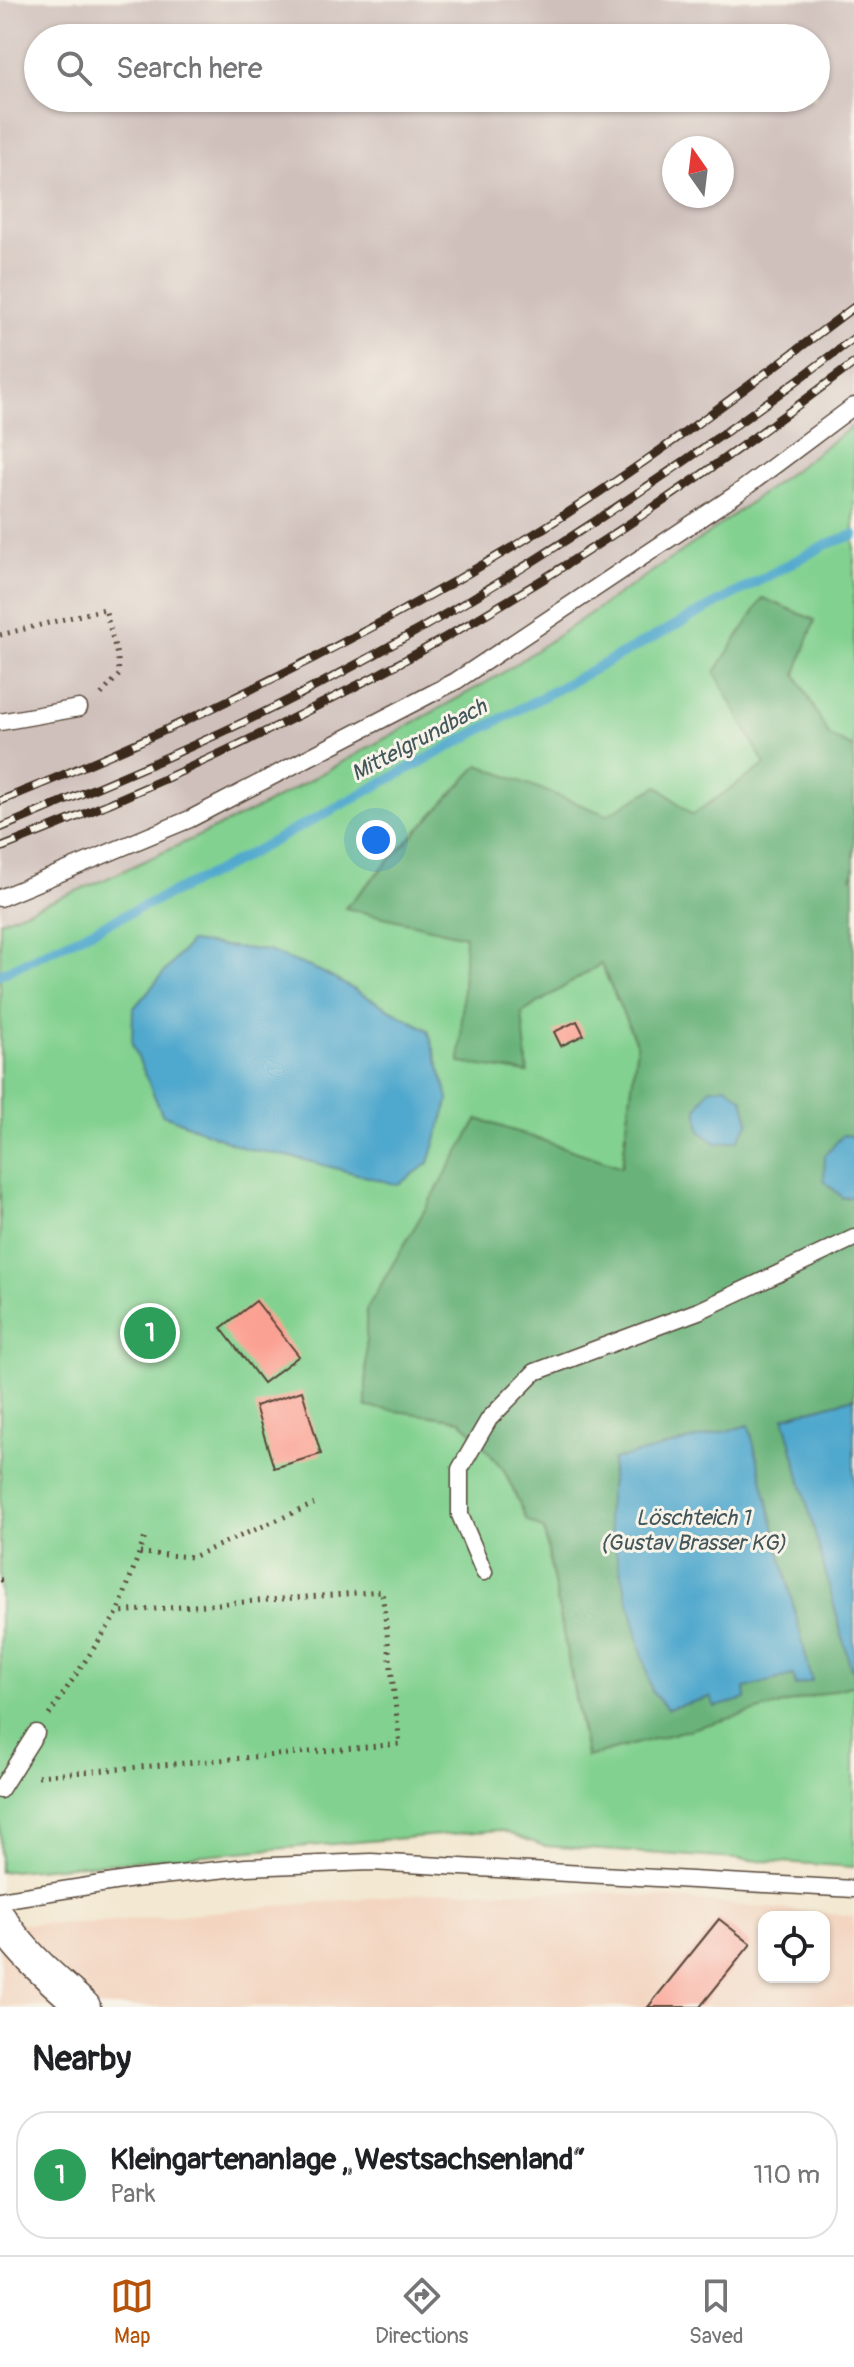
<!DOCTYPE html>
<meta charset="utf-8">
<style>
:root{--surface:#fff;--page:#f6f6f6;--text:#202124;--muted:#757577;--line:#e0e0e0;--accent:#b45309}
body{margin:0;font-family:Pangolin,sans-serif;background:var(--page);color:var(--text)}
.controls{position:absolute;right:24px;bottom:24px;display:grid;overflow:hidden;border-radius:16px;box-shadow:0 2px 6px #0004}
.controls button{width:72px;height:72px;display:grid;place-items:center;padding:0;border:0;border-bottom:2px solid var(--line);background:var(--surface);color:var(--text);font:40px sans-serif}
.compass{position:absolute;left:662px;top:136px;width:72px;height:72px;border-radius:50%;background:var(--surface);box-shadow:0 2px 6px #0004;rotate:346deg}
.you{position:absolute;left:376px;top:840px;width:28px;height:28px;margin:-20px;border:6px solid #fff;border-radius:50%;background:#1a73e8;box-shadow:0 0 0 12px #1a73e833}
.badge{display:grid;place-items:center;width:52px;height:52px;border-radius:50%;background:var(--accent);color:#fff;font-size:26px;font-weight:700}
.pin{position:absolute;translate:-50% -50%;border:4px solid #fff;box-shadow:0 2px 8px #0006}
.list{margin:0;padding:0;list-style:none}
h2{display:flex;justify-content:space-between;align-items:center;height:104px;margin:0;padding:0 32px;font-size:34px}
h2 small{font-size:26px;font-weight:400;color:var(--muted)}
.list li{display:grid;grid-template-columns:52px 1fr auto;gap:24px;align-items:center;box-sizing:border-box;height:128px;margin:0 16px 16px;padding:0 16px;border:2px solid var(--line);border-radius:32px}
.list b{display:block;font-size:30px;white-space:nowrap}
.list p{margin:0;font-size:26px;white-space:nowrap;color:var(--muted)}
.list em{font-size:26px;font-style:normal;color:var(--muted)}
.icon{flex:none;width:44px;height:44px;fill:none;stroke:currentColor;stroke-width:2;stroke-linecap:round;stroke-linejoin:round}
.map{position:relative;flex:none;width:854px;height:2007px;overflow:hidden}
.search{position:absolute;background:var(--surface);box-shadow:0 2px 6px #0004;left:24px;right:24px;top:24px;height:88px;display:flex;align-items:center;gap:20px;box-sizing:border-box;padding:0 28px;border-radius:44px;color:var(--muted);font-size:30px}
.sheet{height:248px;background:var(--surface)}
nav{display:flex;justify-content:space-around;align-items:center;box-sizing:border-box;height:112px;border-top:2px solid var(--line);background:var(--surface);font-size:22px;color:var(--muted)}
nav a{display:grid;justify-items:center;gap:4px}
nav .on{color:var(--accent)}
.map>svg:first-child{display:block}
.built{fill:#f3d4bf;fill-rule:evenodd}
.industrial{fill:#cfc0bb;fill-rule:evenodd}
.green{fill:#82d190;stroke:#5e7e57;stroke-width:2;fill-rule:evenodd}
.forest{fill:#69b37a;stroke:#526e4c;stroke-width:2;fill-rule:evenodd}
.water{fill:#50a8cd;stroke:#466976;stroke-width:2}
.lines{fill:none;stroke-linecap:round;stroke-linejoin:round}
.stream{stroke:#50a8cd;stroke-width:10}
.building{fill:#fba193}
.service-casing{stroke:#574639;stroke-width:19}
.minor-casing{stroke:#574639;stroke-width:35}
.path{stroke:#574639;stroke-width:5;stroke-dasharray:2 6;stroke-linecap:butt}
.service{stroke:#fff;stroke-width:16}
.minor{stroke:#fff;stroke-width:32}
.rail-casing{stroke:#3b2a1e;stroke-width:9}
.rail{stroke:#f7f3e8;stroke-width:6;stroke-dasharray:18;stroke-linecap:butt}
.labels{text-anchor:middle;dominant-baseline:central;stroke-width:6;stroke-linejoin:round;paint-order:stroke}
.water-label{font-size:22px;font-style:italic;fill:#42565b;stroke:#f7f3e8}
</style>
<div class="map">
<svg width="854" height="2007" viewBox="0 0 854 2007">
<rect width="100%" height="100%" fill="#f7f3e8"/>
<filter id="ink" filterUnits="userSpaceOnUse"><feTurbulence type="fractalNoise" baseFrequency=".0125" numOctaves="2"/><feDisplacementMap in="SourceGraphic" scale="16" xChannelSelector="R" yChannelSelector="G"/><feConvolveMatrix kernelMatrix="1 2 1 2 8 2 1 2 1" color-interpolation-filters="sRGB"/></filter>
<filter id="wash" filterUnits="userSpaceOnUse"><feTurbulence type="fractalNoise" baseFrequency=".006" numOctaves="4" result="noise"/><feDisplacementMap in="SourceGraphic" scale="32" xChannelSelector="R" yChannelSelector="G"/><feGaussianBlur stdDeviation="1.8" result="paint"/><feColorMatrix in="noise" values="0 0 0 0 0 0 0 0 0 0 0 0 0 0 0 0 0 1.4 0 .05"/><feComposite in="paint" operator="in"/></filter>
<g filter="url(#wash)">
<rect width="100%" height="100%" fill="#f3e8d1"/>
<path class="built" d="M445,1891L603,1892L854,1916V2007H0V1924L89,1923ZM764,1917H824V1977H764Z"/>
<path class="industrial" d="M0,0H854V425L709,533L498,676L261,807L99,882L0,921ZM38,38H816V98H38ZM674,148H722V196H674Z"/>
<path class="green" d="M854,425V1136H843L825,1155L749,1122L743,1099L709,1089L706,928L346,908L465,936L522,1013L602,963L637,1045L622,1167L478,1119L366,1406L461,1420L504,1470L527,1520L544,1530L586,1757L854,1685V1867L544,1846L500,1830L0,1872V921L99,882L261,807L498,676L709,533ZM190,942L297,1158L244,1148Z"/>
<path class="forest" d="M763,598L815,620L796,674L829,736L854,748V871L851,877L854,878V1136H843V1198L854,1196V1398L785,1417L851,1669L854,1668V1685L587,1757L544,1530L527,1520L504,1470L461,1420L366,1407V1310L478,1119L622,1167L637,1045L601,964L522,1013L528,1073L460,1063L465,936L345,908L479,765L607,815L658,786L692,815L765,765L715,672ZM607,1517L812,1681L793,1675L744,1688L746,1698L712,1697Z"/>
<g class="water">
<path d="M190,942L268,951L320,971L428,1030L449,1099L429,1163L398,1185L297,1158L244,1148L162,1114L132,1044L133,1009Z"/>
<path d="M726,1086L743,1099L749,1122L738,1140L717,1144L700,1131L697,1109L709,1089Z"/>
<path d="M843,1135L854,1136V1196L843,1198L824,1181L825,1155Z"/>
<path d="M854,1398V1668L851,1669L784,1417Z"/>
<path d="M749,1425L812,1681L796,1686L793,1675L745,1688L746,1699L715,1707L711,1697L667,1709L652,1692L607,1517L613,1460Z"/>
</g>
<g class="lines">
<path class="stream" d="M0,974L216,872L827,544L854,535"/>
</g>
<g id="blocks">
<g class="building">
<path d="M577,1021L584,1035L561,1046L554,1032Z"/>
<path d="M256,1301L299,1356L263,1383L221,1328Z"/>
<path d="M302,1391L321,1454L274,1468L255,1406Z"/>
<path d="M719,1919L751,1944L700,2007H648Z"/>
</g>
</g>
</g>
<g filter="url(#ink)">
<use href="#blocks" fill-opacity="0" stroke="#574639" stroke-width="2"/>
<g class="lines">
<defs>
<g id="service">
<path d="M0,722L79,708"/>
<path d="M0,898L190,819L456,681L735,495L854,406"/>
<path d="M484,1572L460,1515V1469L489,1419L535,1372L701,1310L854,1238"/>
<path d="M0,1790L36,1733"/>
<path d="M0,1900L133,1879L246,1867L371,1862L854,1889"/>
</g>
<path id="minor" d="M0,1919C21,1953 54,1980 84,2007"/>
</defs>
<use href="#service" class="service-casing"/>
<use href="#minor" class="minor-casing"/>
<g class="path">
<path d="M0,635L105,609L118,659L119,675L98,698"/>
<path d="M140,1553L192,1557L314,1504"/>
<path d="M0,1580H4"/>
<path d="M49,1715L118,1612L146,1534"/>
<path d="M38,1776L400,1744L382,1591L118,1612"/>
</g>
<use href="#service" class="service"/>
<use href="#minor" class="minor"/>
<defs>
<g id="rail">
<path d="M0,801C189,725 365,638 539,531C649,463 751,384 854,307"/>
<path d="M0,828C108,783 217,738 320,684C509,585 685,466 854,338"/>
<path d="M0,848C111,805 219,756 325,702C512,608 688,490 854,363"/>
</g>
</defs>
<use href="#rail" class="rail-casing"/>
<use href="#rail" class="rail"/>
</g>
</g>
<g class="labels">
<g class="water-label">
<text transform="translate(419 740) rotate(-28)">Mittelgrundbach</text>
<text x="693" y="1518">Löschteich 1<tspan x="693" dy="25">(Gustav Brasser KG)</tspan></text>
</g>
</g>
</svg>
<div class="controls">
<button><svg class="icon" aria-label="locate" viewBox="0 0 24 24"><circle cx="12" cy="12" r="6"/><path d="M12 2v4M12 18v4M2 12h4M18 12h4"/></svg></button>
</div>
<svg class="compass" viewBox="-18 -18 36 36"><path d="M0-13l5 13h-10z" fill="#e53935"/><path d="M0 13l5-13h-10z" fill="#757577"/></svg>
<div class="you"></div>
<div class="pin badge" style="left:150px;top:1333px;background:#2e9e5b">1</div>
<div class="search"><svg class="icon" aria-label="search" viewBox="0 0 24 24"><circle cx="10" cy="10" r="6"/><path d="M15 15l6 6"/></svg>Search here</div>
</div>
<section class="sheet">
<h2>Nearby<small></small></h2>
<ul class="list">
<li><span class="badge" style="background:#2e9e5b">1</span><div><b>Kleingartenanlage „Westsachsenland“</b><p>Park</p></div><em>110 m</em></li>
</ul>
</section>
<nav>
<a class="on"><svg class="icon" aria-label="map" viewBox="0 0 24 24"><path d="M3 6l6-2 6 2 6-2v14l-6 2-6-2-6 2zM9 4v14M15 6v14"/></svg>Map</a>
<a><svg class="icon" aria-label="directions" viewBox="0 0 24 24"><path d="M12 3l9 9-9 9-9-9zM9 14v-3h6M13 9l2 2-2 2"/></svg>Directions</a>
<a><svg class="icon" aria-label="saved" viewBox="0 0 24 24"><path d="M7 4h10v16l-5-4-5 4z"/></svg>Saved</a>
</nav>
